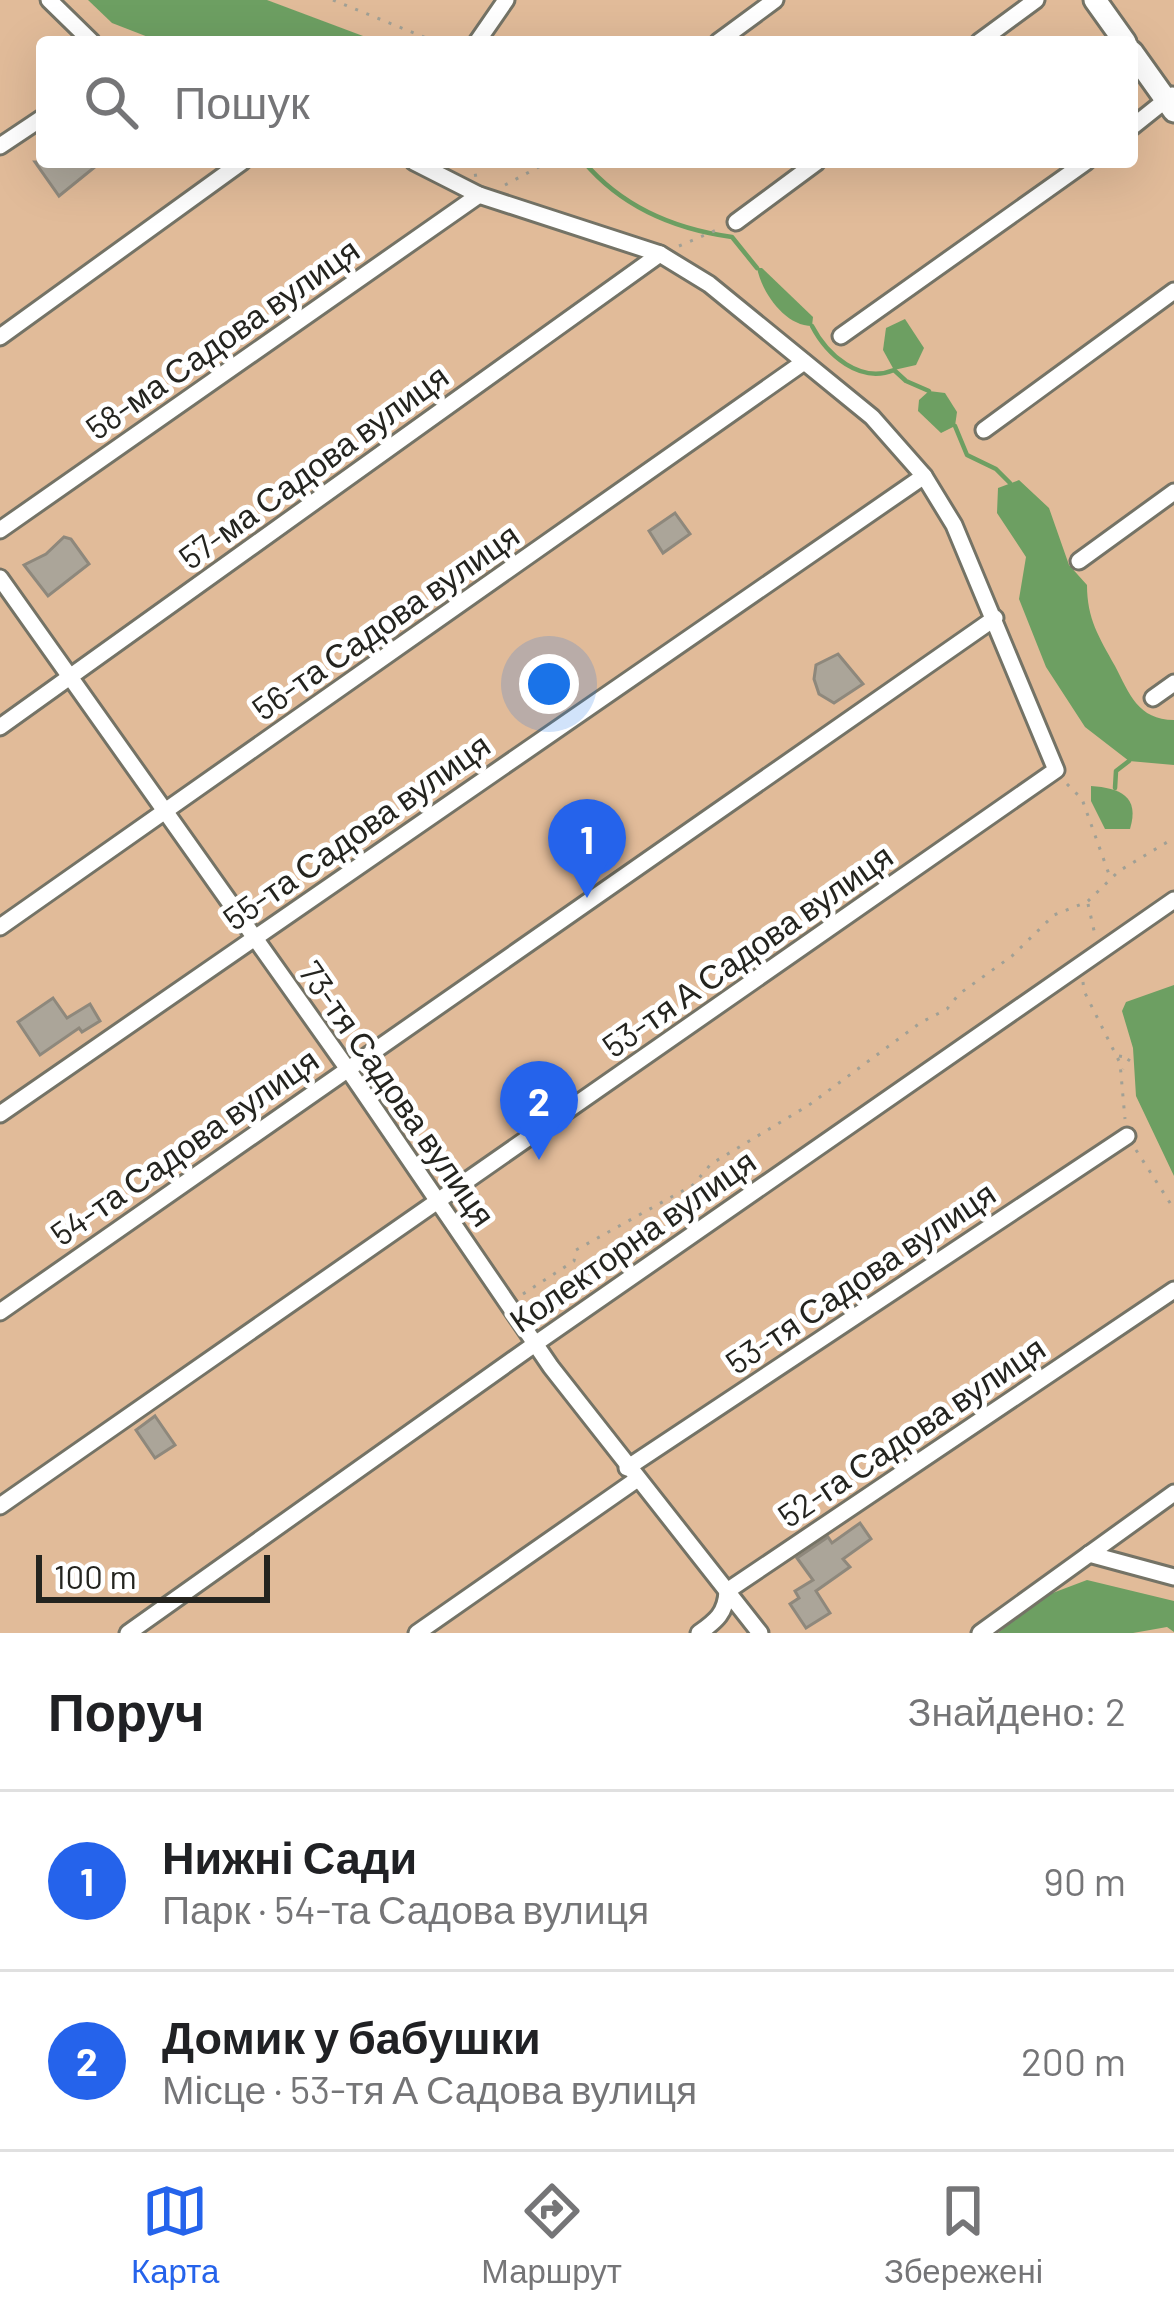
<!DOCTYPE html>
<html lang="uk">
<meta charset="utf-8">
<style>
:root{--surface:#fff;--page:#f6f6f6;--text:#202124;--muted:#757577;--line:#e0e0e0;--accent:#2563eb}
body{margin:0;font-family:Barlow,sans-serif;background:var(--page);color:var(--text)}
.scale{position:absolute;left:36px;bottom:30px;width:234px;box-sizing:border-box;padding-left:12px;border:6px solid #24241f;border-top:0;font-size:33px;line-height:42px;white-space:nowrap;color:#24241f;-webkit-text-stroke:9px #fff;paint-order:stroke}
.you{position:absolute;left:549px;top:684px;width:42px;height:42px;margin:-30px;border:9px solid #fff;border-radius:50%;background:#1a73e8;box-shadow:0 0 0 18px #1a73e833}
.badge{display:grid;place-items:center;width:78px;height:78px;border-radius:50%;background:var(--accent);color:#fff;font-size:39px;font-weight:700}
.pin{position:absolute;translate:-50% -99px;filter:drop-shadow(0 3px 6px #0008)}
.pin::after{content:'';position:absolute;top:63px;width:42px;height:36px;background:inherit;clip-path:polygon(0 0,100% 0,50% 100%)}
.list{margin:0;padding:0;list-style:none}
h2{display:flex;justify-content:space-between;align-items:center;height:156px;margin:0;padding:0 48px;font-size:51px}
h2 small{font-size:39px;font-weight:400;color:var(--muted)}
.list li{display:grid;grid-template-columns:78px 1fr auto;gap:36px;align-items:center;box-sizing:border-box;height:180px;padding:0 48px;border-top:3px solid var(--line)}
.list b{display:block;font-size:45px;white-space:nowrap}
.list p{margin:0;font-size:39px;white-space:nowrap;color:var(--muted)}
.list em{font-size:39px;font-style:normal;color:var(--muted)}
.icon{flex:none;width:66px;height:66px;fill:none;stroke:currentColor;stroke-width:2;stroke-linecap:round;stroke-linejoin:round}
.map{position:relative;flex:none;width:1174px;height:1633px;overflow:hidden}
.search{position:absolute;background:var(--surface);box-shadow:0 12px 48px #0002;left:36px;right:36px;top:36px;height:132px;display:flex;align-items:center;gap:30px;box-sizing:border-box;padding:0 42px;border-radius:12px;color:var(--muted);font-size:45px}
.sheet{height:516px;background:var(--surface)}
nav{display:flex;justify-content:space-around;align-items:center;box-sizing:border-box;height:168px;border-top:3px solid var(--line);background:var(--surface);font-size:33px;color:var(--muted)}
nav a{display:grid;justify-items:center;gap:6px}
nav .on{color:var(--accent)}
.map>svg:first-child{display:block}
.green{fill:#e1bb99;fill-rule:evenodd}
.water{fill:#6d9f62}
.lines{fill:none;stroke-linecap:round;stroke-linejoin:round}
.stream{stroke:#6d9f62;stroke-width:4.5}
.building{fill:#aba599;stroke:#8e887c;stroke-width:3}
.minor-casing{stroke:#747366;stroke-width:21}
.tertiary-casing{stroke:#747366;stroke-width:27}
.path{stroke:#a1a095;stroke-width:3;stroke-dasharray:3 9;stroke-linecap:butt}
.minor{stroke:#fff;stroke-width:15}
.tertiary{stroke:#fff;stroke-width:21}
.labels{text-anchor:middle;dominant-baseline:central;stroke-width:10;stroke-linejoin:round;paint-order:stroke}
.street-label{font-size:33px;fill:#24241f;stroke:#fff}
</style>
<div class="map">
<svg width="1174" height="1633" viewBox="0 0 1174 1633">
<rect width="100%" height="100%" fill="#e3e2d4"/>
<path class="green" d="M0,0H1174V1633H0ZM42,42H1132V162H42Z"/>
<g class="water">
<path d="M88,0H267L379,42H161L112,23Z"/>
<path d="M757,268H762L813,317L812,326C785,326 762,293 757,268Z"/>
<path d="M905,319L924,348L916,365L894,370L883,350L886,328Z"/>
<path d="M929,391L945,393L957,412L955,426L941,433L918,411L919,400Z"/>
<path d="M1019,480L1049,508L1069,565L1087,585C1087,619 1099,637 1115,666C1129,693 1138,720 1174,720V765L1129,761L1085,727L1046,667L1019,599L1026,557L997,513L998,488Z"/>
<path d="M1091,786C1120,788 1140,796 1130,829H1105L1091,801Z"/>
<path d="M1174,985V1176L1136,1096L1133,1048L1122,1011L1126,1002Z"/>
<path d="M1087,1580L1174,1601V1632L1167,1627L1133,1633H998L1042,1597Z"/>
</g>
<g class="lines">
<g class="stream">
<path d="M584,162C622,207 674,229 732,237L757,268"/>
<path d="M812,326C827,355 860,384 894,370L906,381L929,391"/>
<path d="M955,426L967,455L996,469L1010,483"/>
<path d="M1115,788L1116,771L1129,761"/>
</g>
</g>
<g class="building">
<path d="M35,162H101L59,196Z"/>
<path d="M675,513L690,534L663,553L649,531Z"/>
<path d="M64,537L71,539L89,564L48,596L24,565L46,554Z"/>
<path d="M838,654L863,684L834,703L819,694L814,679L816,665Z"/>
<path d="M53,998L67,1018L90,1004L100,1021L82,1032L79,1028L40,1055L18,1022Z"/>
<path d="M155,1416L175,1445L155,1458L136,1430Z"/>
<path d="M860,1523L871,1539L843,1559L850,1567L816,1591L830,1613L806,1628L790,1604L799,1598L795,1591L813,1580L797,1558L828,1537L832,1543Z"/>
</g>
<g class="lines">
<defs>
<g id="minor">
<path d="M49,0L92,42"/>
<path d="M477,42L506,0"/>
<path d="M718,42L775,0"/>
<path d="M979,42L1036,0"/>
<path d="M1132,127L1172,95"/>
<path d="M0,146L42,118"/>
<path d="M736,222L817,162"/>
<path d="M841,336L1086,162"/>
<path d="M0,337L242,162"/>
<path d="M984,430L1174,291"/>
<path d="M0,530L479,195"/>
<path d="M1079,561L1174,492"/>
<path d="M0,578L347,1068L551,1367L760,1633"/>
<path d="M1153,698L1174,683"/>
<path d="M0,727L660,254"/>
<path d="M0,927L804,362"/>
<path d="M0,1114L924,476"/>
<path d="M0,1312L995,618"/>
<path d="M627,1468L1127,1136"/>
<path d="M0,1506L1056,770L954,525L924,476L872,417L709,284L660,254L479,195L414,162"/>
<path d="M1089,1554L1174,1577"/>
<path d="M128,1633L535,1344L1174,900"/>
<path d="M417,1633L636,1480"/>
<path d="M699,1633C716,1621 726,1613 727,1591L1174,1290"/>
<path d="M980,1633L1174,1493"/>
</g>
<g id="tertiary">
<path d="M1095,0L1125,42"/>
<path d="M1132,52L1174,111"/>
</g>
</defs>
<use href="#minor" class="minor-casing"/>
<use href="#tertiary" class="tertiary-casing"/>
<g class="path">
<path d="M333,0L436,42"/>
<path d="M473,162L476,178"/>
<path d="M505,185L548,162"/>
<path d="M679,246L719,229"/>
<path d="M1067,784L1082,799L1110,877"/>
<path d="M1088,904L1095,935"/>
<path d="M1083,982L1084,991L1120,1063L1125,1119"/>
<path d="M1119,1056L1130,1058L1123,1069"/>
<path d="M1136,1150L1174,1209"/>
<path d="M523,1294L574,1261L576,1250L693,1185L711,1164L809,1105L920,1023L947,1009L959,994L1012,956L1054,915L1087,902L1119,871L1174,838"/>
</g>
<use href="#minor" class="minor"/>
<use href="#tertiary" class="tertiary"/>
</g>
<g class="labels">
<g class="street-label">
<text transform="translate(222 338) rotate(-35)">58-ма Садова вулиця</text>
<text transform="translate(313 466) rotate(-36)">57-ма Садова вулиця</text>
<text transform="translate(385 621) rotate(-35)">56-та Садова вулиця</text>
<text transform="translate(356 831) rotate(-35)">55-та Садова вулиця</text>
<text transform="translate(747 950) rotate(-35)">53-тя А Садова вулиця</text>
<text transform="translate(398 1093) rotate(55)">73-тя Садова вулиця</text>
<text transform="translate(184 1146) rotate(-35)">54-та Садова вулиця</text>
<text transform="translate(632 1240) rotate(-35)">Колекторна вулиця</text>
<text transform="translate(860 1277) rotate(-34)">53-тя Садова вулиця</text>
<text transform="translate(911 1431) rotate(-34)">52-га Садова вулиця</text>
</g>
</g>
</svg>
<div class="scale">100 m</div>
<div class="you"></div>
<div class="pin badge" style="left:587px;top:898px">1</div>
<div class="pin badge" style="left:539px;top:1160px">2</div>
<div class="search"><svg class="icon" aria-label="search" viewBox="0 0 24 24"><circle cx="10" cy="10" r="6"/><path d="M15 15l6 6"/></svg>Пошук</div>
</div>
<section class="sheet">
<h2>Поруч<small>Знайдено: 2</small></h2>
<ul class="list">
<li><span class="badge">1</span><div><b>Нижні Сади</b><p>Парк · 54-та Садова вулиця</p></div><em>90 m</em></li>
<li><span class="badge">2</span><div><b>Домик у бабушки</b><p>Місце · 53-тя А Садова вулиця</p></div><em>200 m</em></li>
</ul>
</section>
<nav>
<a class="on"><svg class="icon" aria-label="map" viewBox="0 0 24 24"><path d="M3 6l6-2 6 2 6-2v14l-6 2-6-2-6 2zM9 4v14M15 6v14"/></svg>Карта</a>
<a><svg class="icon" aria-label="directions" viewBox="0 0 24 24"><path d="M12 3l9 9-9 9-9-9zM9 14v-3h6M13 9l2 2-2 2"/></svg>Маршрут</a>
<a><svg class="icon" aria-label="saved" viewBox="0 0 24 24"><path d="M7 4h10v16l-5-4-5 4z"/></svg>Збережені</a>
</nav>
